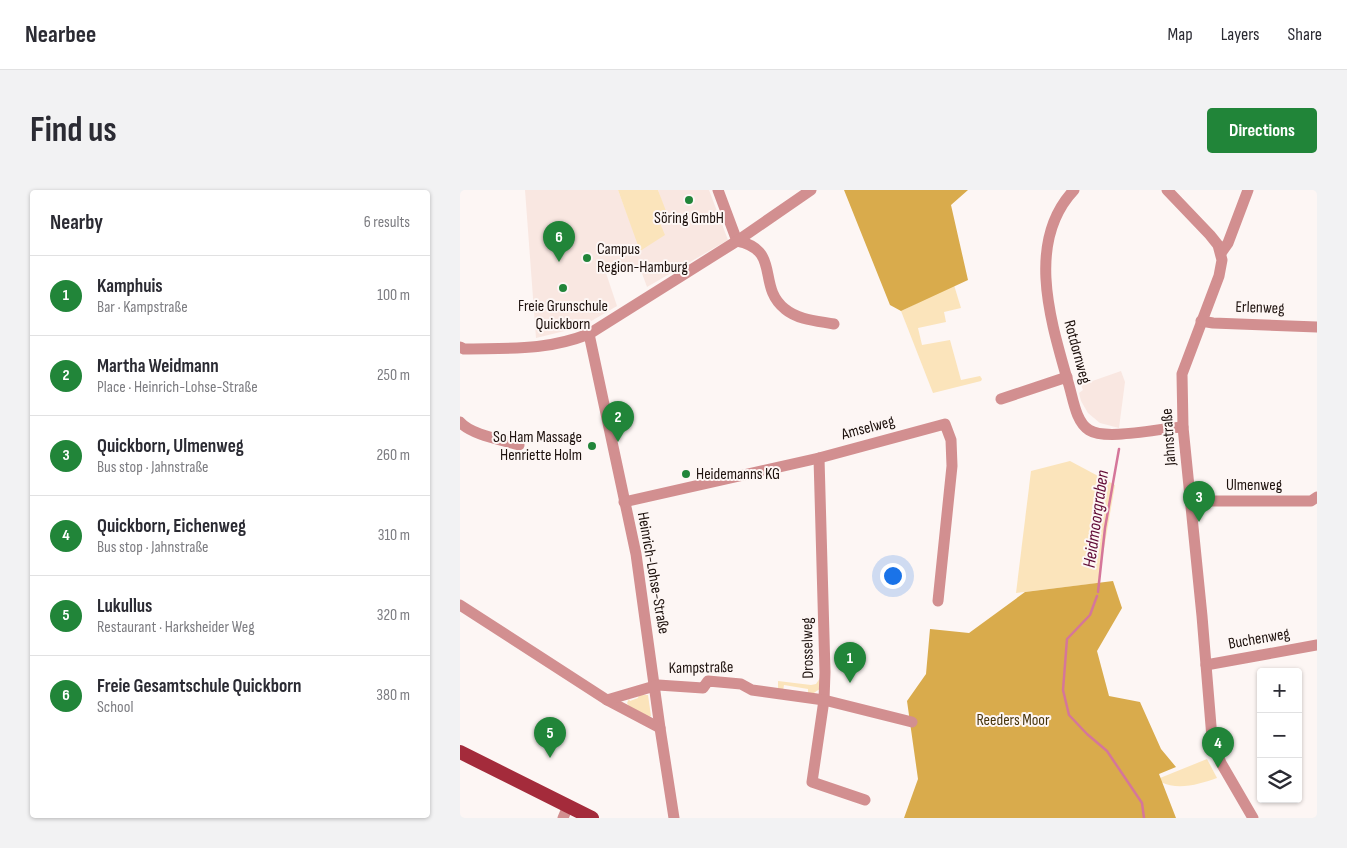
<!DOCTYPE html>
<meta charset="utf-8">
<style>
:root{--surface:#fff;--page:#f2f2f3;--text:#2b2b33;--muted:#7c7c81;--line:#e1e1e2;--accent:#218539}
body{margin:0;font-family:"Sofia Sans Condensed",sans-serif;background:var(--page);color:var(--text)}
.controls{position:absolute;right:15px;bottom:15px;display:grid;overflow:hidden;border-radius:5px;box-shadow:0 1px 4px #0004}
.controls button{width:45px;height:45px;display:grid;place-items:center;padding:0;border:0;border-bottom:1px solid var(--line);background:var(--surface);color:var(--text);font:25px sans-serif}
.you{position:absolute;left:432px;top:385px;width:18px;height:18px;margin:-12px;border:4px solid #fff;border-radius:50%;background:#1a73e8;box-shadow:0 0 0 8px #1a73e833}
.badge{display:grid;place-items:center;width:32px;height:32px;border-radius:50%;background:var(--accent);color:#fff;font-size:16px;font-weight:700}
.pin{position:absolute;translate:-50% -41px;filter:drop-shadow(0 1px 2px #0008)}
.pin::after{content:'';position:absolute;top:26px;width:18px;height:15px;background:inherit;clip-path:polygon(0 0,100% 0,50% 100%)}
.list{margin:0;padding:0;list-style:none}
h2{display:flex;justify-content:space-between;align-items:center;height:65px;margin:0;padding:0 20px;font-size:21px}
h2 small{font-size:16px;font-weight:400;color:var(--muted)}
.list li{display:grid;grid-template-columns:32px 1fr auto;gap:15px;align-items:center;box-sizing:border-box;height:80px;padding:0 20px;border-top:1px solid var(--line)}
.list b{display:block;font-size:19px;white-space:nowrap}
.list p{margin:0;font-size:16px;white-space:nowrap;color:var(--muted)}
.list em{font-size:16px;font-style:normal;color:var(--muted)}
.icon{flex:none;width:28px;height:28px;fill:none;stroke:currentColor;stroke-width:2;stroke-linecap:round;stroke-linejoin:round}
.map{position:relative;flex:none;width:857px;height:628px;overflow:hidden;border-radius:5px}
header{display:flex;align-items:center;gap:30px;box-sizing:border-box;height:70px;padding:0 25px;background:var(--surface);border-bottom:1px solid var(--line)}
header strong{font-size:24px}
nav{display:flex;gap:28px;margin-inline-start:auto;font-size:18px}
.intro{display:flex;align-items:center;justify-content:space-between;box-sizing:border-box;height:120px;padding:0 30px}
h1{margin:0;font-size:35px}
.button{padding:12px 22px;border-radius:5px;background:var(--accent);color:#fff;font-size:18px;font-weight:700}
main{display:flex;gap:30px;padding:0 30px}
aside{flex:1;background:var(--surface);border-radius:5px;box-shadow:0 1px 4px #0004}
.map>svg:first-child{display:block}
.built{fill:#f9e7e1}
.green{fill:#fbe4bb}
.forest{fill:#d9ab4c}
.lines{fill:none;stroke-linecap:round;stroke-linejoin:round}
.stream{stroke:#d5769a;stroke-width:2.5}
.minor{stroke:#d28f90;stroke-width:11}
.major{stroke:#a42b3b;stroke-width:14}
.poi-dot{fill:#218539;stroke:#fdf6f4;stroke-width:2}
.labels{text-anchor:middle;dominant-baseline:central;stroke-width:4;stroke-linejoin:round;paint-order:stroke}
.poi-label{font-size:16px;fill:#1d110d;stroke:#fdf6f4}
.street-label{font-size:16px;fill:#1d110d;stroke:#fdf6f4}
.park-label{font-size:16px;fill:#48350c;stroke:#fdf6f4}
.water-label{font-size:18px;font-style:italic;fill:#610b36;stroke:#fdf6f4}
</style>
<header>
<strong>Nearbee</strong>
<nav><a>Map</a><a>Layers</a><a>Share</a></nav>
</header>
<div class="intro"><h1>Find us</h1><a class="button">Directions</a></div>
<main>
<aside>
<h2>Nearby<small>6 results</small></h2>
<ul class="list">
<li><span class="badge">1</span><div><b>Kamphuis</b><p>Bar · Kampstraße</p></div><em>100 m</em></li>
<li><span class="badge">2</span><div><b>Martha Weidmann</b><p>Place · Heinrich-Lohse-Straße</p></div><em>250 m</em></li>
<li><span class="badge">3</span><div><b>Quickborn, Ulmenweg</b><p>Bus stop · Jahnstraße</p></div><em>260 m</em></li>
<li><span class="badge">4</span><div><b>Quickborn, Eichenweg</b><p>Bus stop · Jahnstraße</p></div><em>310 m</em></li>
<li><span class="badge">5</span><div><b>Lukullus</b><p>Restaurant · Harksheider Weg</p></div><em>320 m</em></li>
<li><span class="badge">6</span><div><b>Freie Gesamtschule Quickborn</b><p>School</p></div><em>380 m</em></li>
</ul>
</aside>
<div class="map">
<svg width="857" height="628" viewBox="0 0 857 628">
<rect width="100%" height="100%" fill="#fdf6f4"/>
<g class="built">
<path d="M65,0H158L181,61L195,24L205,21L198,0H249L268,50L187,97L179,75L146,83L157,116L121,137L76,148Z"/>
<path d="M661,181L665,192L659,238L640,233L628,223L621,211L619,203L623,200L621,195Z"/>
</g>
<g class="green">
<path d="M158,0H198L206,21L196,24L205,45L180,61Z"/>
<path d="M494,95L501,118L484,122L486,132L458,138L462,155L490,150L501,190L520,186L522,189L521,191L473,203L441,121Z"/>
<path d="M610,271L655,295L638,393L556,403L571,281Z"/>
<path d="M360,488L361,498L351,505L348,504V499L324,495L323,501L318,500V491L351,495L356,494Z"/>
<path d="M179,505H188L191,526L189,527L169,516L167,513L169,509L170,511L178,508Z"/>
<path d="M747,569L757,588C740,594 718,601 701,592L700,588Z"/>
</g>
<g class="forest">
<path d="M384,0H508L491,15L508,90L441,121L430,115Z"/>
<path d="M653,391L662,418L637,461L649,506L680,512L701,559L716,577L699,584L716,628H444L458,589L447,511L466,484L470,439L509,443L565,402Z"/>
</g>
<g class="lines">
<g class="stream">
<path d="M638,402L645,338L659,259"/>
<path d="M637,406L630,425L607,449L603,500L609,525L627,544L647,561L682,613L684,628"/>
</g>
<g class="minor">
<path d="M258,0L277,51"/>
<path d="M614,0C565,52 591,132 608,192C613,207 615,231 629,240C646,251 701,238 723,237"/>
<path d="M707,0L750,45L758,55L762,70L759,86L722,184L723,237L742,426L752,548L761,573L793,628"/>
<path d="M277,51C322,60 296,96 325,119C338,130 358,131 374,134"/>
<path d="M761,63L768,53L788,0"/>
<path d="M741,131L753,133L857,137"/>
<path d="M129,144L176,364L200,538L214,628"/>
<path d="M0,157L4,159C51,158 85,161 129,144L277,51L351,0"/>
<path d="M541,209L607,187"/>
<path d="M0,232C11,245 43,250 59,255"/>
<path d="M359,268L365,482L364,510L352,592L405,610"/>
<path d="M731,311H851L857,307"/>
<path d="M164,312L359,268L485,234L491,250L492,276L478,411"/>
<path d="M0,415L147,510L200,538"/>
<path d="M746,475L857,455"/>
<path d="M147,510L198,495L243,498L248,491L281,494L292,500L364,510L452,532"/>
<path d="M103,628L108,616"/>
</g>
<path class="major" d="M0,562L132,628"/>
</g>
<g class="poi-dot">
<circle cx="229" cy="10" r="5"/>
<circle cx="127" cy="68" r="5"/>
<circle cx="103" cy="98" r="5"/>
<circle cx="132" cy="256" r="5"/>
<circle cx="226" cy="284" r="5"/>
</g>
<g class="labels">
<g class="poi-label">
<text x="229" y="28">Söring GmbH</text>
<text x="137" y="59" text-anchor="start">Campus<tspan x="137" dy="18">Region-Hamburg</tspan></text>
<text x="103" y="116">Freie Grunschule<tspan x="103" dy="18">Quickborn</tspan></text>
<text x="122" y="247" text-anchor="end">So Ham Massage<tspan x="122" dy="18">Henriette Holm</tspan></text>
<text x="236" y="284" text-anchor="start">Heidemanns KG</text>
</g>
<g class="street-label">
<text transform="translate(800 118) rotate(2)">Erlenweg</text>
<text transform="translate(617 162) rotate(75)">Rotdornweg</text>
<text transform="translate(408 238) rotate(-15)">Amselweg</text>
<text transform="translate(709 247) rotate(-94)">Jahnstraße</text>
<text x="794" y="295">Ulmenweg</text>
<text transform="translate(193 383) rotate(80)">Heinrich-Lohse-Straße</text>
<text transform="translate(799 449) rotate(-10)">Buchenweg</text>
<text transform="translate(348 458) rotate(-91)">Drosselweg</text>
<text transform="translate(241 478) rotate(-1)">Kampstraße</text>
</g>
<g class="park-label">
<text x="553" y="530">Reeders Moor</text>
</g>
<g class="water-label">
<text transform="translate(636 329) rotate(-82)">Heidmoorgraben</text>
</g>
</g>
</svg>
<div class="controls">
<button>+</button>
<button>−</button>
<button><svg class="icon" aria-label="layers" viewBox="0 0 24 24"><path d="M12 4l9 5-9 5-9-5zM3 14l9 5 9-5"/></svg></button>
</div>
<div class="you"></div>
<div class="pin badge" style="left:390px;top:493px">1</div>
<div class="pin badge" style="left:158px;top:252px">2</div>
<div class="pin badge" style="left:739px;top:332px">3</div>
<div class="pin badge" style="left:758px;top:578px">4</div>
<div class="pin badge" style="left:90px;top:568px">5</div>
<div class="pin badge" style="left:99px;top:72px">6</div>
</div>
</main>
